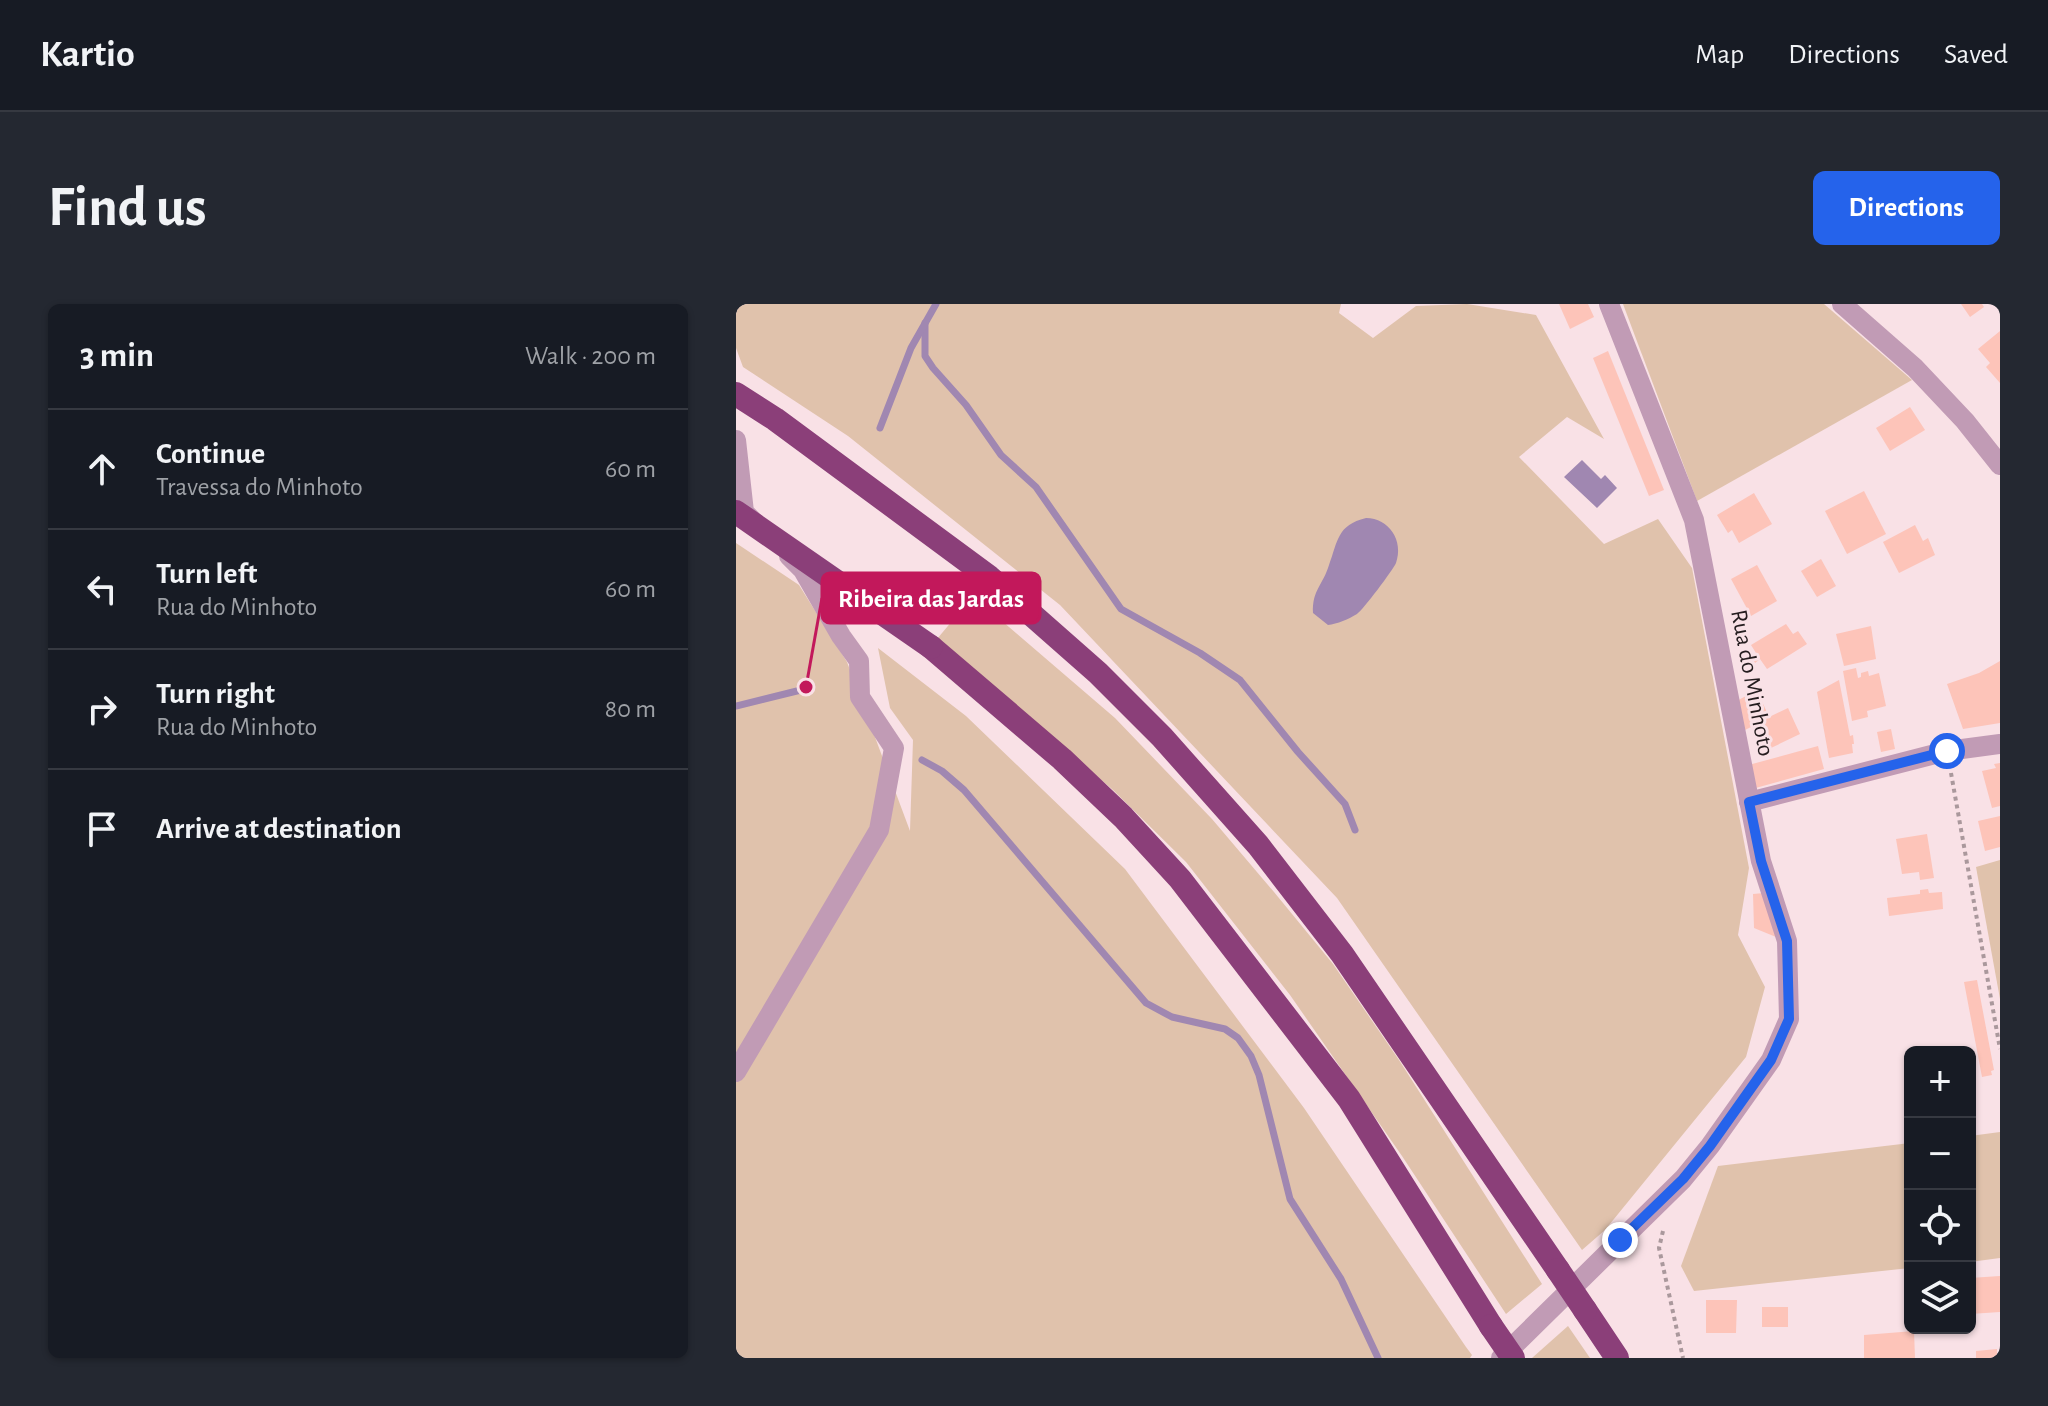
<!DOCTYPE html>
<meta charset="utf-8">
<style>
:root{--surface:#171b24;--page:#242831;--text:#f1f3f6;--muted:#9ea1a6;--line:#363941;--accent:#2563eb}
body{margin:0;font-family:"Alegreya Sans",sans-serif;background:var(--page);color:var(--text)}
.controls{position:absolute;right:24px;bottom:24px;display:grid;overflow:hidden;border-radius:12px;box-shadow:0 2px 6px #0004}
.controls button{width:72px;height:72px;display:grid;place-items:center;padding:0;border:0;border-bottom:2px solid var(--line);background:var(--surface);color:var(--text);font:40px sans-serif}
.stop{position:absolute;width:24px;height:24px;margin:-18px;border:6px solid #2563eb;border-radius:50%;background:#fff}
.stop.end{background:#2563eb;border-color:#fff;box-shadow:0 2px 8px #0008}
.list{margin:0;padding:0;list-style:none}
h2{display:flex;justify-content:space-between;align-items:center;height:104px;margin:0;padding:0 32px;font-size:34px}
h2 small{font-size:26px;font-weight:400;color:var(--muted)}
.list li{display:grid;grid-template-columns:52px 1fr auto;gap:24px;align-items:center;box-sizing:border-box;height:120px;padding:0 32px;border-top:2px solid var(--line)}
.list b{display:block;font-size:30px;white-space:nowrap}
.list p{margin:0;font-size:26px;white-space:nowrap;color:var(--muted)}
.list em{font-size:26px;font-style:normal;color:var(--muted)}
.icon{flex:none;width:44px;height:44px;fill:none;stroke:currentColor;stroke-width:2;stroke-linecap:round;stroke-linejoin:round}
.map{position:relative;flex:none;width:1264px;height:1054px;overflow:hidden;border-radius:12px}
header{display:flex;align-items:center;gap:48px;box-sizing:border-box;height:112px;padding:0 40px;background:var(--surface);border-bottom:2px solid var(--line)}
header strong{font-size:38px}
nav{display:flex;gap:44px;margin-inline-start:auto;font-size:28px}
.intro{display:flex;align-items:center;justify-content:space-between;box-sizing:border-box;height:192px;padding:0 48px}
h1{margin:0;font-size:56px}
.button{padding:20px 36px;border-radius:12px;background:var(--accent);color:#fff;font-size:28px;font-weight:700}
main{display:flex;gap:48px;padding:0 48px}
aside{flex:1;background:var(--surface);border-radius:12px;box-shadow:0 2px 6px #0004}
.map>svg:first-child{display:block}
.green{fill:#e0c2ac}
.water{fill:#a087b1}
.lines{fill:none;stroke-linecap:round;stroke-linejoin:round}
.stream{stroke:#a087b1;stroke-width:7}
.building{fill:#fdc4b9}
.path{stroke:#aa989c;stroke-width:4;stroke-dasharray:4 4;stroke-linecap:butt}
.street{stroke:#c19bb5;stroke-width:20}
.highway{stroke:#8b3f79;stroke-width:24}
.highway-bridge{stroke:#8b3f79;stroke-width:24}
.route{stroke:#2563eb;stroke-width:10}
.labels{text-anchor:middle;dominant-baseline:central;stroke-width:6;stroke-linejoin:round;paint-order:stroke}
.street-label{font-size:24px;fill:#241c1e;stroke:#f9e1e6}
.leader{fill:none;stroke:#c2185b;stroke-width:3}
.callout-dot{fill:#c2185b;stroke:#f9e1e6;stroke-width:3}
.callout{fill:#c2185b;stroke:#c2185b;stroke-width:3}
.callout-label{font-size:26px;text-anchor:middle;font-weight:bold;fill:#fff}
</style>
<header>
<strong>Kartio</strong>
<nav><a>Map</a><a>Directions</a><a>Saved</a></nav>
</header>
<div class="intro"><h1>Find us</h1><a class="button">Directions</a></div>
<main>
<aside>
<h2>3 min<small>Walk · 200 m</small></h2>
<ul class="list">
<li><svg class="icon" aria-label="ahead" viewBox="0 0 24 24"><path d="M12 20V5M6 11l6-6 6 6"/></svg><div><b>Continue</b><p>Travessa do Minhoto</p></div><em>60 m</em></li>
<li><svg class="icon" aria-label="left" viewBox="0 0 24 24"><path d="M17 20v-9H6M10 6l-5 5 5 5"/></svg><div><b>Turn left</b><p>Rua do Minhoto</p></div><em>60 m</em></li>
<li><svg class="icon" aria-label="right" viewBox="0 0 24 24"><path d="M7 20v-9h11M14 6l5 5-5 5"/></svg><div><b>Turn right</b><p>Rua do Minhoto</p></div><em>80 m</em></li>
<li><svg class="icon" aria-label="arrive" viewBox="0 0 24 24"><path d="M6 21V4h12l-3 4 3 4H6"/></svg><div><b>Arrive at destination</b></div></li>
</ul>
</aside>
<div class="map">
<svg width="1264" height="1054" viewBox="0 0 1264 1054">
<rect width="100%" height="100%" fill="#f9e1e6"/>
<g class="green">
<path d="M0,0H605L603,9L637,34L680,2L731,0L800,11L868,135L831,113L783,153L868,240L922,215L956,264L1013,564L1002,631L1029,683L1010,753L869,926L846,946L601,594L324,301L112,132L7,63L0,44Z"/>
<path d="M887,0H1088L1176,76L961,197Z"/>
<path d="M0,239L63,281L111,358L174,527L177,436L154,404L142,344L230,412L389,565L568,804L730,1043L736,1051L734,1054H0Z"/>
<path d="M237,292L379,414L476,515L538,588L597,660L663,756L806,980L770,1010L666,852L554,691L450,558L377,486L201,335Z"/>
<path d="M1264,556V695L1240,563Z"/>
<path d="M1264,828V954L1234,958V832Z"/>
<path d="M1174,839V964L958,987L945,962L982,862Z"/>
<path d="M832,1022L854,1054H796Z"/>
</g>
<g class="water">
<path d="M846,156L865,175L869,171L881,184L861,204L828,173Z"/>
<path d="M630,214C653,214 668,237 660,259C657,266 627,306 621,310C613,315 601,320 592,321L577,309C576,286 587,281 593,261C602,237 601,221 630,214Z"/>
</g>
<g class="lines">
<g class="stream">
<path d="M189,19V52L197,64L230,101L265,151L300,183L385,305L464,349L504,376L562,448L609,500L619,526"/>
<path d="M144,124L175,44L200,0"/>
<path d="M0,402L73,384"/>
<path d="M186,456L206,467L228,486L410,699L436,713L489,725L502,734L515,752L523,771L554,895L605,975L642,1054"/>
</g>
</g>
<g class="building">
<path d="M823,0H852L858,13L834,25Z"/>
<path d="M1225,0H1246L1248,3L1234,13Z"/>
<path d="M1264,27V79L1250,63L1254,59L1242,45Z"/>
<path d="M872,47L928,186L913,192L857,54Z"/>
<path d="M1174,103L1189,126L1154,147L1140,124Z"/>
<path d="M1128,187L1150,230L1111,250L1089,207Z"/>
<path d="M1018,189L1036,220L1003,239L996,226L992,229L981,211Z"/>
<path d="M1179,221L1187,237L1192,234L1199,251L1163,269L1147,238Z"/>
<path d="M1085,255L1100,282L1081,293L1065,267Z"/>
<path d="M1021,261L1041,297L1015,312L995,275Z"/>
<path d="M1050,320L1057,330L1062,327L1071,340L1031,365L1024,355L1019,359L1016,353L1020,349L1015,341Z"/>
<path d="M1135,322L1140,355L1108,362L1100,330Z"/>
<path d="M1264,357V419L1227,425L1211,380L1243,369Z"/>
<path d="M1120,364L1122,374L1125,373V369L1132,367L1133,372L1143,369L1150,402L1131,407L1132,413L1116,417L1107,367Z"/>
<path d="M1103,376L1114,432L1117,431L1118,440H1116L1117,449L1093,454L1081,388Z"/>
<path d="M1021,386L1033,413L1052,404L1064,430L1035,444L1023,419L1003,429L997,399Z"/>
<path d="M1155,425L1159,445L1145,448L1141,428Z"/>
<path d="M1082,442L1088,465L1016,485L1009,462Z"/>
<path d="M1264,459V502L1256,504L1246,467L1260,464L1258,460Z"/>
<path d="M1264,512V543L1249,547L1242,517Z"/>
<path d="M1191,530L1198,574L1184,576L1183,568L1166,570L1160,535Z"/>
<path d="M1192,585L1193,589L1206,588L1207,605L1153,612L1151,594L1184,590V586Z"/>
<path d="M1028,589L1040,633L1018,624L1017,590Z"/>
<path d="M1241,676L1258,766L1255,767L1256,771L1246,773L1228,678Z"/>
<path d="M1264,972V1008L1234,1010V974Z"/>
<path d="M970,996H1001L1000,1029H970Z"/>
<rect x="1026" y="1003" width="26" height="20"/>
<path d="M1178,1027L1179,1054H1128V1031Z"/>
<path d="M1261,1045V1054H1240V1047Z"/>
</g>
<g class="lines">
<g class="path">
<path d="M1215,469L1264,745"/>
<path d="M927,927L923,944L947,1054"/>
</g>
<g class="street">
<path d="M1106,0L1179,64L1229,117L1264,161"/>
<path d="M0,136L8,208L19,219"/>
<path d="M1013,498L1211,447L1264,440"/>
<path d="M0,768L143,526L158,444L124,393L123,357L105,332L67,266L53,252"/>
<path d="M765,1054L947,875L974,842L1035,756L1053,715L1051,637L1025,557L958,216L873,0"/>
</g>
<g class="highway">
<path d="M0,90L39,115L253,273L362,369L426,433L522,541L606,650L822,966"/>
<path d="M195,343L326,455L387,513L444,575L613,795L755,1022"/>
<path d="M849,1006L881,1054"/>
</g>
<g class="highway-bridge">
<path d="M0,208L195,343"/>
<path d="M822,966L849,1006"/>
<path d="M755,1022L777,1054"/>
</g>
</g>
<g class="lines">
<path class="route" d="M884,936L947,875L974,842L1035,756L1053,715L1051,637L1025,557L1013,498L1211,447"/>
</g>
<g class="labels">
<g class="street-label">
<text transform="translate(1016 379) rotate(79)">Rua do Minhoto</text>
</g>
</g>
<path class="leader" d="M70 383L86 294"/>
<circle class="callout-dot" cx="70" cy="383" r="8"/>
<rect class="callout" x="86" y="269" width="218" height="50" rx="8"/>
<g class="callout-label">
<text x="195" y="303">Ribeira das Jardas</text>
</g>
</svg>
<div class="controls">
<button>+</button>
<button>−</button>
<button><svg class="icon" aria-label="locate" viewBox="0 0 24 24"><circle cx="12" cy="12" r="6"/><path d="M12 2v4M12 18v4M2 12h4M18 12h4"/></svg></button>
<button><svg class="icon" aria-label="layers" viewBox="0 0 24 24"><path d="M12 4l9 5-9 5-9-5zM3 14l9 5 9-5"/></svg></button>
</div>
<div class="stop" style="left:1211px;top:447px"></div>
<div class="stop end" style="left:884px;top:936px"></div>
</div>
</main>
